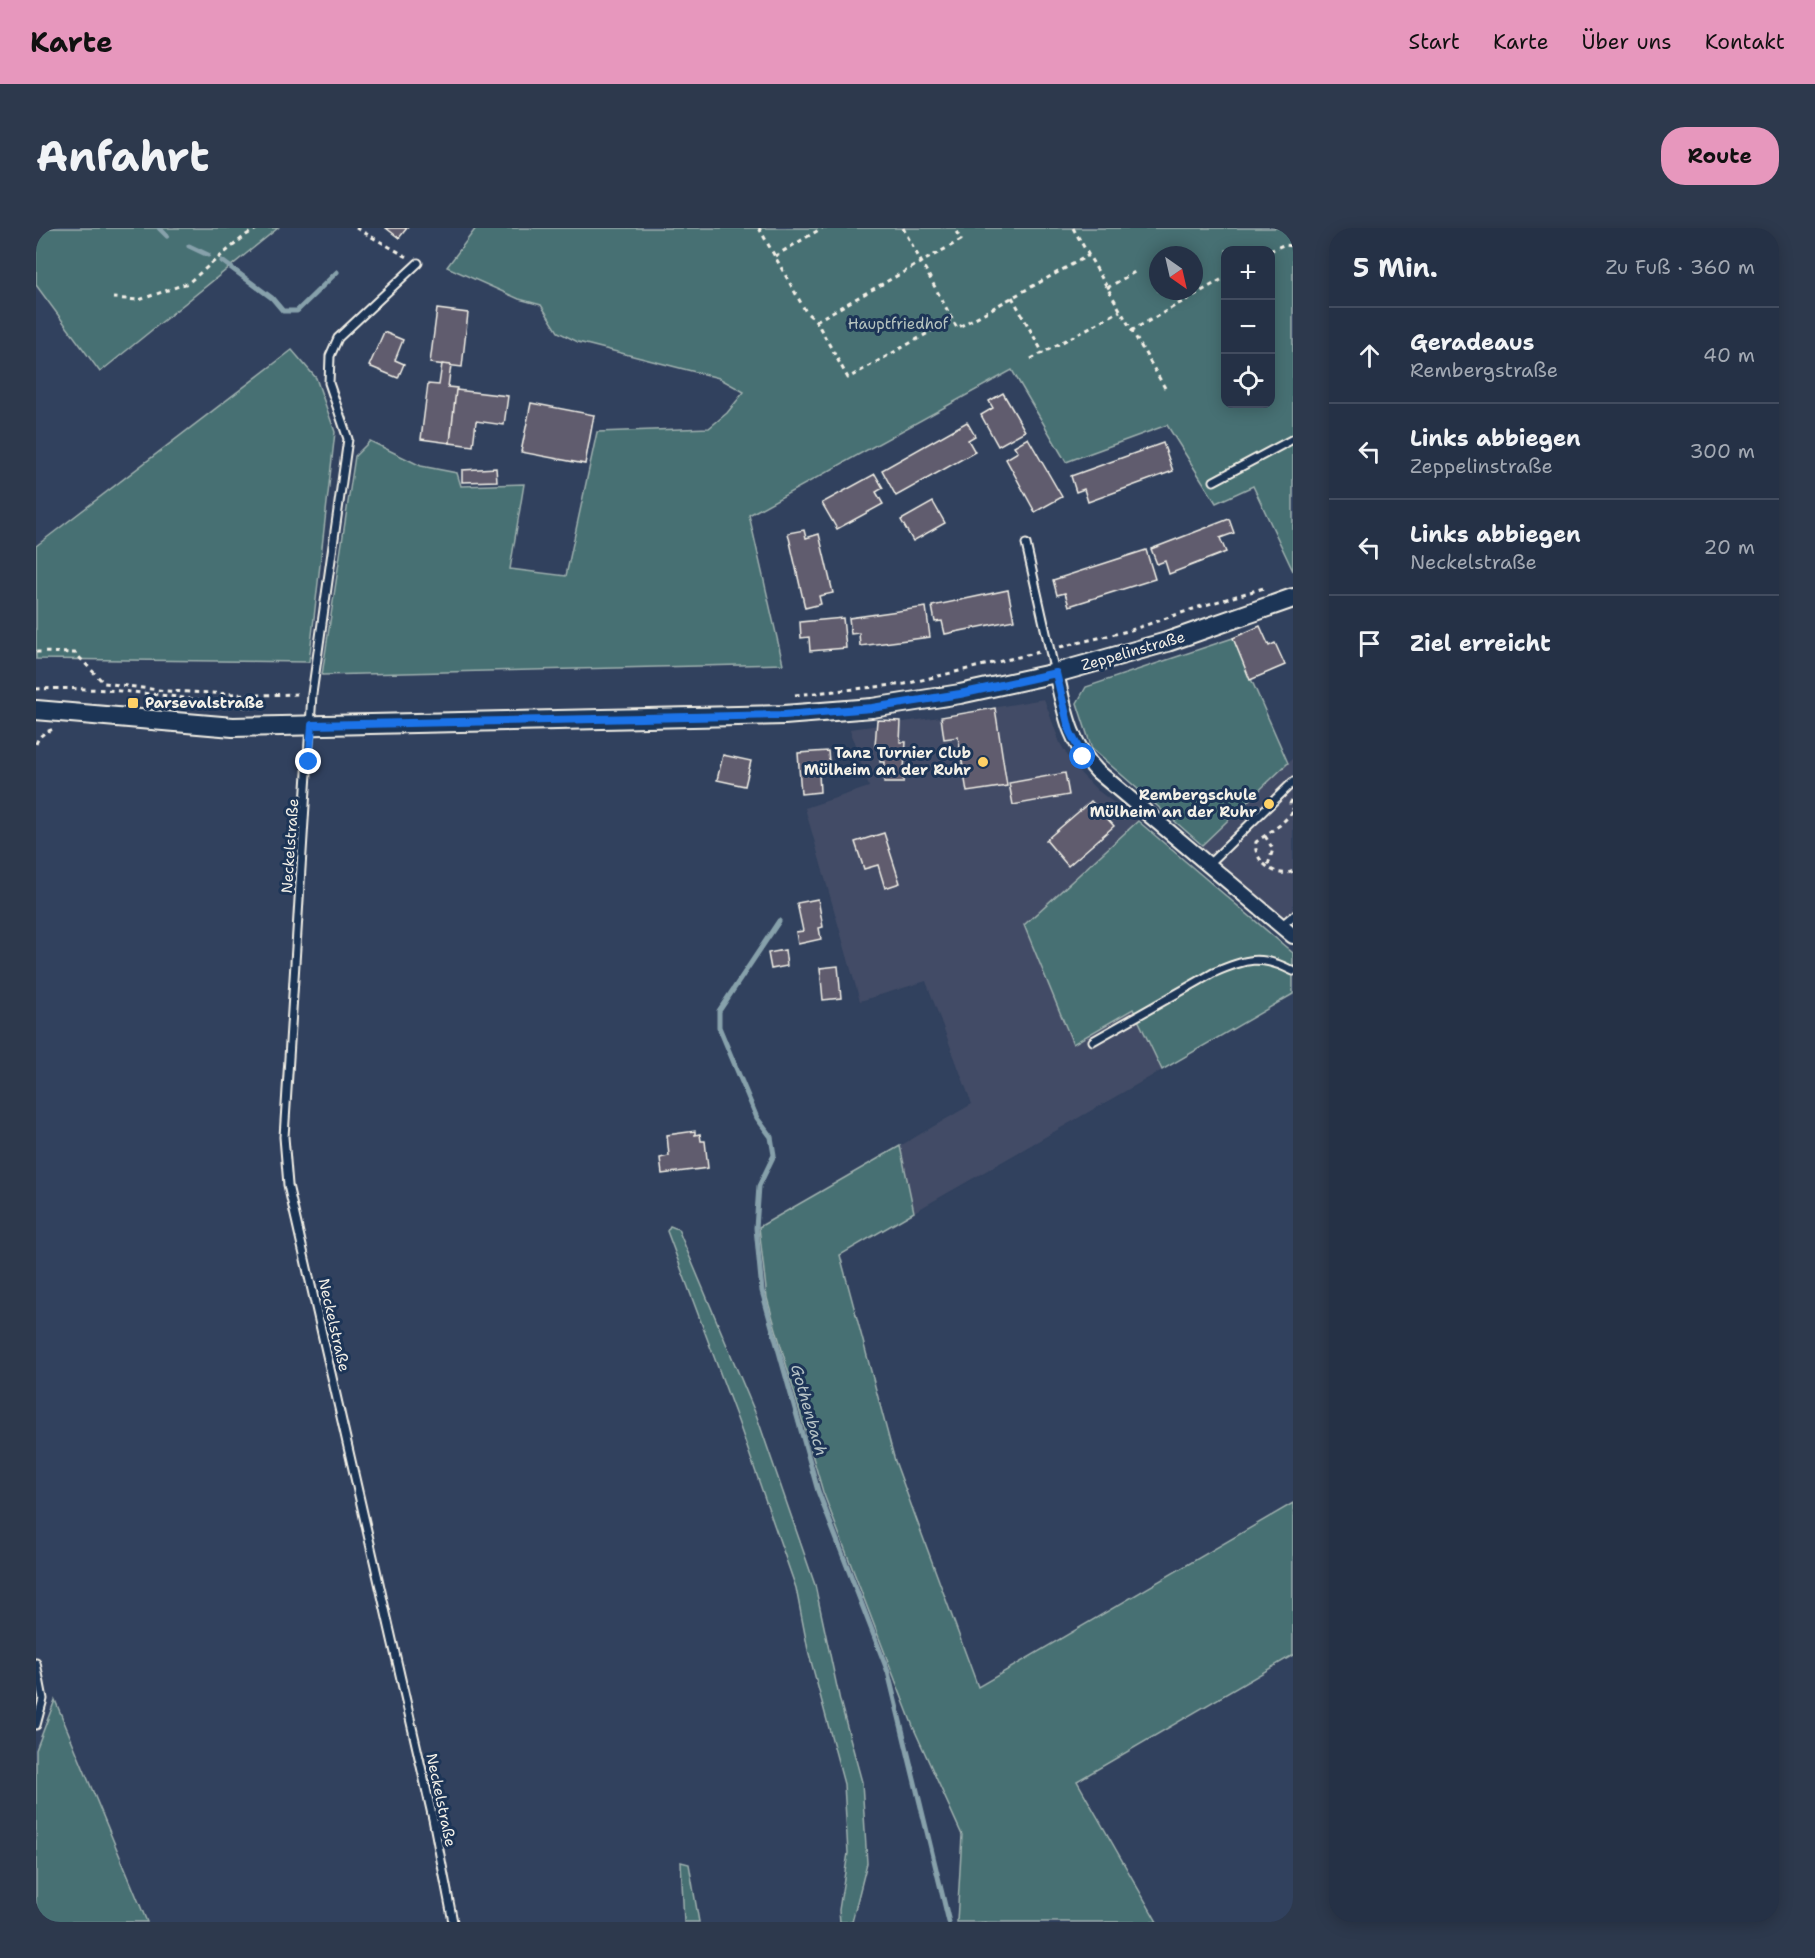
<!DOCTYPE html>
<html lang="de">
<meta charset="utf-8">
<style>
:root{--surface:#253146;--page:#2d394d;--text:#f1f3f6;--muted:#a3a9b3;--line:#424c5f;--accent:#e797bd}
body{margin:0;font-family:"Shantell Sans",sans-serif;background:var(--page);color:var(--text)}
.controls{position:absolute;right:18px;top:18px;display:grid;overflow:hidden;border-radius:12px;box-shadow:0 3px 15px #0003}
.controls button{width:54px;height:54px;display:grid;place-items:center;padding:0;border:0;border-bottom:2px solid var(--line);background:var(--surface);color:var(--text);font:30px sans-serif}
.compass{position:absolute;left:1113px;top:18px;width:54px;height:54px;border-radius:50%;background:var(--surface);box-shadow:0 3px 15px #0003;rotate:146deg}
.stop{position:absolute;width:18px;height:18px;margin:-14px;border:4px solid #1a73e8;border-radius:50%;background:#fff}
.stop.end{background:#1a73e8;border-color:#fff;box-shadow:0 2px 6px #0008}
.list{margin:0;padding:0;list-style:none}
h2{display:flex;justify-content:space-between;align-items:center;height:78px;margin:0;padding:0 24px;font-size:26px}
h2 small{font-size:20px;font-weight:400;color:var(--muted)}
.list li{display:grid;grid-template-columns:39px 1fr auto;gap:18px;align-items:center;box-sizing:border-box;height:96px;padding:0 24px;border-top:2px solid var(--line)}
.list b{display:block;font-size:22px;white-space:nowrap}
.list p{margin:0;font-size:20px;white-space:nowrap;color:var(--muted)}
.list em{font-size:20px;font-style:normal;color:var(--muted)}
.icon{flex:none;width:33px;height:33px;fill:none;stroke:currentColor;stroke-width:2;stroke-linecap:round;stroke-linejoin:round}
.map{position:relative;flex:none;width:1257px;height:1694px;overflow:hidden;border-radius:24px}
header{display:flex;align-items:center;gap:36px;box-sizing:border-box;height:84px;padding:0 30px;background:var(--accent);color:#111}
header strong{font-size:28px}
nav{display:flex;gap:33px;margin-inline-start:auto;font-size:21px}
.intro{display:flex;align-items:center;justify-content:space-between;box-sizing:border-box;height:144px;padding:0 36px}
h1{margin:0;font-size:42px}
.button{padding:15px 27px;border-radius:24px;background:var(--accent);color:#111;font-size:21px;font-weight:700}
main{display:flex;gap:36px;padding:0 36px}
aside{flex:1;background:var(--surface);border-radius:24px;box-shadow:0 3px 15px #0003}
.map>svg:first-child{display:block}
.built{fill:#434c66}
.green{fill:#476f73;stroke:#9eb0ae;stroke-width:1.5;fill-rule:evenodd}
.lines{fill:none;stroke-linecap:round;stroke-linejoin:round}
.stream{stroke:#87a1ab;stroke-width:5}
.building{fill:#605c6e;stroke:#f4f1e8;stroke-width:1.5}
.service-casing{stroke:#f4f1e8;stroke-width:11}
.minor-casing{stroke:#f4f1e8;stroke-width:18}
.secondary-casing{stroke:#f4f1e8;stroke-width:22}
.path{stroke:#f4f1e8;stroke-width:3;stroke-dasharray:4.5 4.5;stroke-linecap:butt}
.service{stroke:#1d3557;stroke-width:7}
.minor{stroke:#1d3557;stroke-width:14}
.secondary{stroke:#1d3557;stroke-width:18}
.route{stroke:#1a73e8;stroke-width:8}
.poi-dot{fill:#ffd166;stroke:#1d3557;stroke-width:2}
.labels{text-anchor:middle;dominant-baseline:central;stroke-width:6;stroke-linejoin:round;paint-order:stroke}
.park-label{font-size:15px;fill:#b7c4bf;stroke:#1d3557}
.street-label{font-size:15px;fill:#f4f1e8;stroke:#1d3557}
.poi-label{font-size:15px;font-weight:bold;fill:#f4f1e8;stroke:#1d3557;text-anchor:end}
.water-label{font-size:16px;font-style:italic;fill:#b5c2c5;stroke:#1d3557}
</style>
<header>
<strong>Karte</strong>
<nav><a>Start</a><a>Karte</a><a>Über uns</a><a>Kontakt</a></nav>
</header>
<div class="intro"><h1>Anfahrt</h1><a class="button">Route</a></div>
<main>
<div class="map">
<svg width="1257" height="1694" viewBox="0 0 1257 1694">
<rect width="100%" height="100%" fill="#31415e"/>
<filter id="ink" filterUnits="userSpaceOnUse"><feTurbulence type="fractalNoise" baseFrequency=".0167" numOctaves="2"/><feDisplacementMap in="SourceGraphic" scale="12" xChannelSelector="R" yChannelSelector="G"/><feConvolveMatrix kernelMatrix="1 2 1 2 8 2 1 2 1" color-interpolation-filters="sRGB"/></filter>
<g filter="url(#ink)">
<g class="built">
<path d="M1008,471L1024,515L1038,539L1061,562L1102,593L988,697L1038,816L1097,781L1126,842L878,984L864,918L936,876L890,753L824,773L769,580L833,559L814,501L905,489Z"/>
<path d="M1257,530V700L1162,620Z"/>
</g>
<g class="green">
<path d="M0,0H242L64,144L0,57Z"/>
<path d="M440,0H1257V343L1217,258L1180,275L1131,197L1030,234L976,142L713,287L747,436L286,447L319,228L334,213L385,238L421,245L425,258L488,256L474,341L530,348L561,204L673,200L691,185L708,164L683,150L542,114L522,104L505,77L483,71L411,39ZM1190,22H1234V176H1190ZM1122,27H1158V63H1122Z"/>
<path d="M256,122L280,150L299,204L273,434L0,431V318Z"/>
<path d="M1197,410L1252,535L1166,617L1056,521L1041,475L1050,459Z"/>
<path d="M1102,593L1257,725V766L1126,842L1097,781L1037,816L988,697Z"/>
<path d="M864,918L878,984L804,1027L859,1233L942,1459L1257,1275V1427L1041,1553L1121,1694H921L926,1607L878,1501L787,1264L731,1070L723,999Z"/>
<path d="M634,998L642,1001L721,1189L779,1357L804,1473L826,1554L831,1635L816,1694H804L803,1682L812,1625L808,1556L772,1422L760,1360L702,1193L631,1003Z"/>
<path d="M19,1472L111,1694H0V1522Z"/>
<path d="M645,1634L653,1636L663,1694H648Z"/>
</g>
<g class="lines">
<g class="stream">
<path d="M123,0L131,8"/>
<path d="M153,18L172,27"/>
<path d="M186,33L236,70L247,83H261L301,44"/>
<path d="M743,693L683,783V799L721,890L735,909L738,927L723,958L720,1000L726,1063L782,1263L852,1444L913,1694"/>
</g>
</g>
<g class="building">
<path d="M350,0H371L363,10Z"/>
<path d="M401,81L432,85L426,139L394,135Z"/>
<path d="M348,104L367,112L359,132L368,136L362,150L333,138Z"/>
<path d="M406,136L415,137L412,159L421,160L414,215L385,211L392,156L403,157Z"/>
<path d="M420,162L472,168L468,197L440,193L437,218L414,215Z"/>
<path d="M967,165L989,203L962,218L945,187L957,180L953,173Z"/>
<path d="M495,175L558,187L549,236L485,224Z"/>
<path d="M931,194L939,208L932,212L939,224L860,268L846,242Z"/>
<path d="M992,210L1026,269L999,284L970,231L982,224L978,218Z"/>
<path d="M1127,215L1137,243L1052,274L1048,261L1040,264L1035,248Z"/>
<path d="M460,240L461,253L426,254V242Z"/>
<path d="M839,246L847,260L840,264L847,276L801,301L786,275Z"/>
<path d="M897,274L909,295L877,313L865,292Z"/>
<path d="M1193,291L1198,305L1184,310L1190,324L1133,346L1129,333L1121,336L1115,321Z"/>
<path d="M768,302L770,310L783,306L797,365L783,368L785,376L769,380L752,305Z"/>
<path d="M1110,322L1119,351L1033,378L1029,365L1021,367L1017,352Z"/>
<path d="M972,362L978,392L909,406L906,393L899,394L896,378Z"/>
<path d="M890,379L894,409L824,418L823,405L815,406L813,390Z"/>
<path d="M807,390L810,420L774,423L773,409L765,410L764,394Z"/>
<path d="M1224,398L1233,418L1239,415L1249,437L1214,452L1197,410Z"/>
<path d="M959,480L971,558L931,564L922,509L908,511L905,489Z"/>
<path d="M841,492L865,493L864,514H870L867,555H848L849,534H844L845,519L839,518Z"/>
<path d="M792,523L794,544L783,545L784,564L765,566L762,525Z"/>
<path d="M687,527L715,533L709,558L681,552Z"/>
<path d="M1029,545L1033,567L977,577L973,555Z"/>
<path d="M1055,573L1078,598L1032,638L1010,612Z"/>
<path d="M848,605L864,655L849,660L842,637L828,641L819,614Z"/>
<path d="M782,671L787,699L783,700L785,711L762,716L760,704L767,703L761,675Z"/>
<path d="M749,722L751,738L735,741L732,725Z"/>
<path d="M802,738L805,770L787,772L784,740Z"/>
<path d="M659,903V907L664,906L665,913H669L672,940L626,946L624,930L633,928L631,907Z"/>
</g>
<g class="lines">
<defs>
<g id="service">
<path d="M382,35L302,110L294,128L293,155L312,211L276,466L248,909L252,957L397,1591L417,1694"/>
<path d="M1178,253L1257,211"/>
<path d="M990,316L1019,445"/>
<path d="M1173,636L1257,554"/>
<path d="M1245,698L1257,688"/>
<path d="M1057,813L1177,745C1209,731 1225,726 1257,743"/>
<path d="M0,1435L7,1471L0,1497"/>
</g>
<path id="minor" d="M1020,445C1029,483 1033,514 1061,543L1257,708"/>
<path id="secondary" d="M0,482L197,499L748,487L836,480L924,466L1020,445L1131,414L1257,370"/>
</defs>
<use href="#service" class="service-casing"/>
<use href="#minor" class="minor-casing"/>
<use href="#secondary" class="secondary-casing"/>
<g class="path">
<path d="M320,0L373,30"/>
<path d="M723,0L770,84L780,93L812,150L917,91"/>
<path d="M867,0L921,100L1053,27"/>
<path d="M1037,0L1129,160"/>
<path d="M1250,0L1257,12"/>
<path d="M1234,23L1247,17L1257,18"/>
<path d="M739,28L786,0"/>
<path d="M1071,60L1102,42"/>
<path d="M976,69L1007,125"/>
<path d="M77,70L103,72L152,55L210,7L222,0"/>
<path d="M780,93L925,12L918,0"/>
<path d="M1095,103L1190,49"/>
<path d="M995,131L1084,83"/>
<path d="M1024,419L1092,403L1166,378L1228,360"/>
<path d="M0,424L39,425L68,455L130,463L222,467L264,466"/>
<path d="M0,461C72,458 145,469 216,480"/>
<path d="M759,467L869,456L1003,424"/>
<path d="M0,516C3,507 9,504 18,501"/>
<path d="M1256,572L1254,576L1257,581"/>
<path d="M1257,584L1244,597L1220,614C1216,632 1241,652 1257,643"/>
<path d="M1229,608L1237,621L1232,637"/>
</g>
<use href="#service" class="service"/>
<use href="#minor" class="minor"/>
<use href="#secondary" class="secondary"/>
</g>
</g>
<g class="lines" filter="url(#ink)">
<path class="route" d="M273,534L276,497L748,487L836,480L924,466L1020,445L1034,504L1047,529"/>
</g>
<g class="poi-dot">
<rect x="91" y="469" width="12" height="12" rx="3"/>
<circle cx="947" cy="534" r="6"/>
<circle cx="1233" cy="576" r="6"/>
</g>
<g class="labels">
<g class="park-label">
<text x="862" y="96">Hauptfriedhof</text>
</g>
<g class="street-label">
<text transform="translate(1097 423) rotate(-16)">Zeppelinstraße</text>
<text transform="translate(254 618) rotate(-86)">Neckelstraße</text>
<text transform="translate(298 1097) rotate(77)">Neckelstraße</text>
<text transform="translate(405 1572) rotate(78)">Neckelstraße</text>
</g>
<g class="poi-label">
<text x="109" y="475" text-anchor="start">Parsevalstraße</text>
<text x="935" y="525">Tanz Turnier Club<tspan x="935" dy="17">Mülheim an der Ruhr</tspan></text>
<text x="1221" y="567">Rembergschule<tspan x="1221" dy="17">Mülheim an der Ruhr</tspan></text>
</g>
<g class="water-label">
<text transform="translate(773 1182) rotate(74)">Gothenbach</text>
</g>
</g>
</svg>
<div class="controls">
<button>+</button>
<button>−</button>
<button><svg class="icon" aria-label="locate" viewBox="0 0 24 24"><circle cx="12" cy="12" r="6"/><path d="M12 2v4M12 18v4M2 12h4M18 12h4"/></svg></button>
</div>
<svg class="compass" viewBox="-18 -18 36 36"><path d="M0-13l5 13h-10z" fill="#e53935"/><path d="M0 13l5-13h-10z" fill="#a3a9b3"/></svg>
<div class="stop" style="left:1047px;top:529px"></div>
<div class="stop end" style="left:273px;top:534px"></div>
</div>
<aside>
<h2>5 Min.<small>Zu Fuß · 360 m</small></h2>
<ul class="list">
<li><svg class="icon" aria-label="ahead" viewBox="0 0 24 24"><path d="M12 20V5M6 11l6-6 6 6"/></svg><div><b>Geradeaus</b><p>Rembergstraße</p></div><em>40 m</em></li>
<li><svg class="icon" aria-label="left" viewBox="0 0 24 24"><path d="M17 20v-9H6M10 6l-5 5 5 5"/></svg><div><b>Links abbiegen</b><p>Zeppelinstraße</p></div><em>300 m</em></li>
<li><svg class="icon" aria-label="left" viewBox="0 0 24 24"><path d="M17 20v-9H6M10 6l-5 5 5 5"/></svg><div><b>Links abbiegen</b><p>Neckelstraße</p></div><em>20 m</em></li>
<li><svg class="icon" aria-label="arrive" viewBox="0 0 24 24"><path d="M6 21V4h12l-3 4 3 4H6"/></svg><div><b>Ziel erreicht</b></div></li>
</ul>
</aside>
</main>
